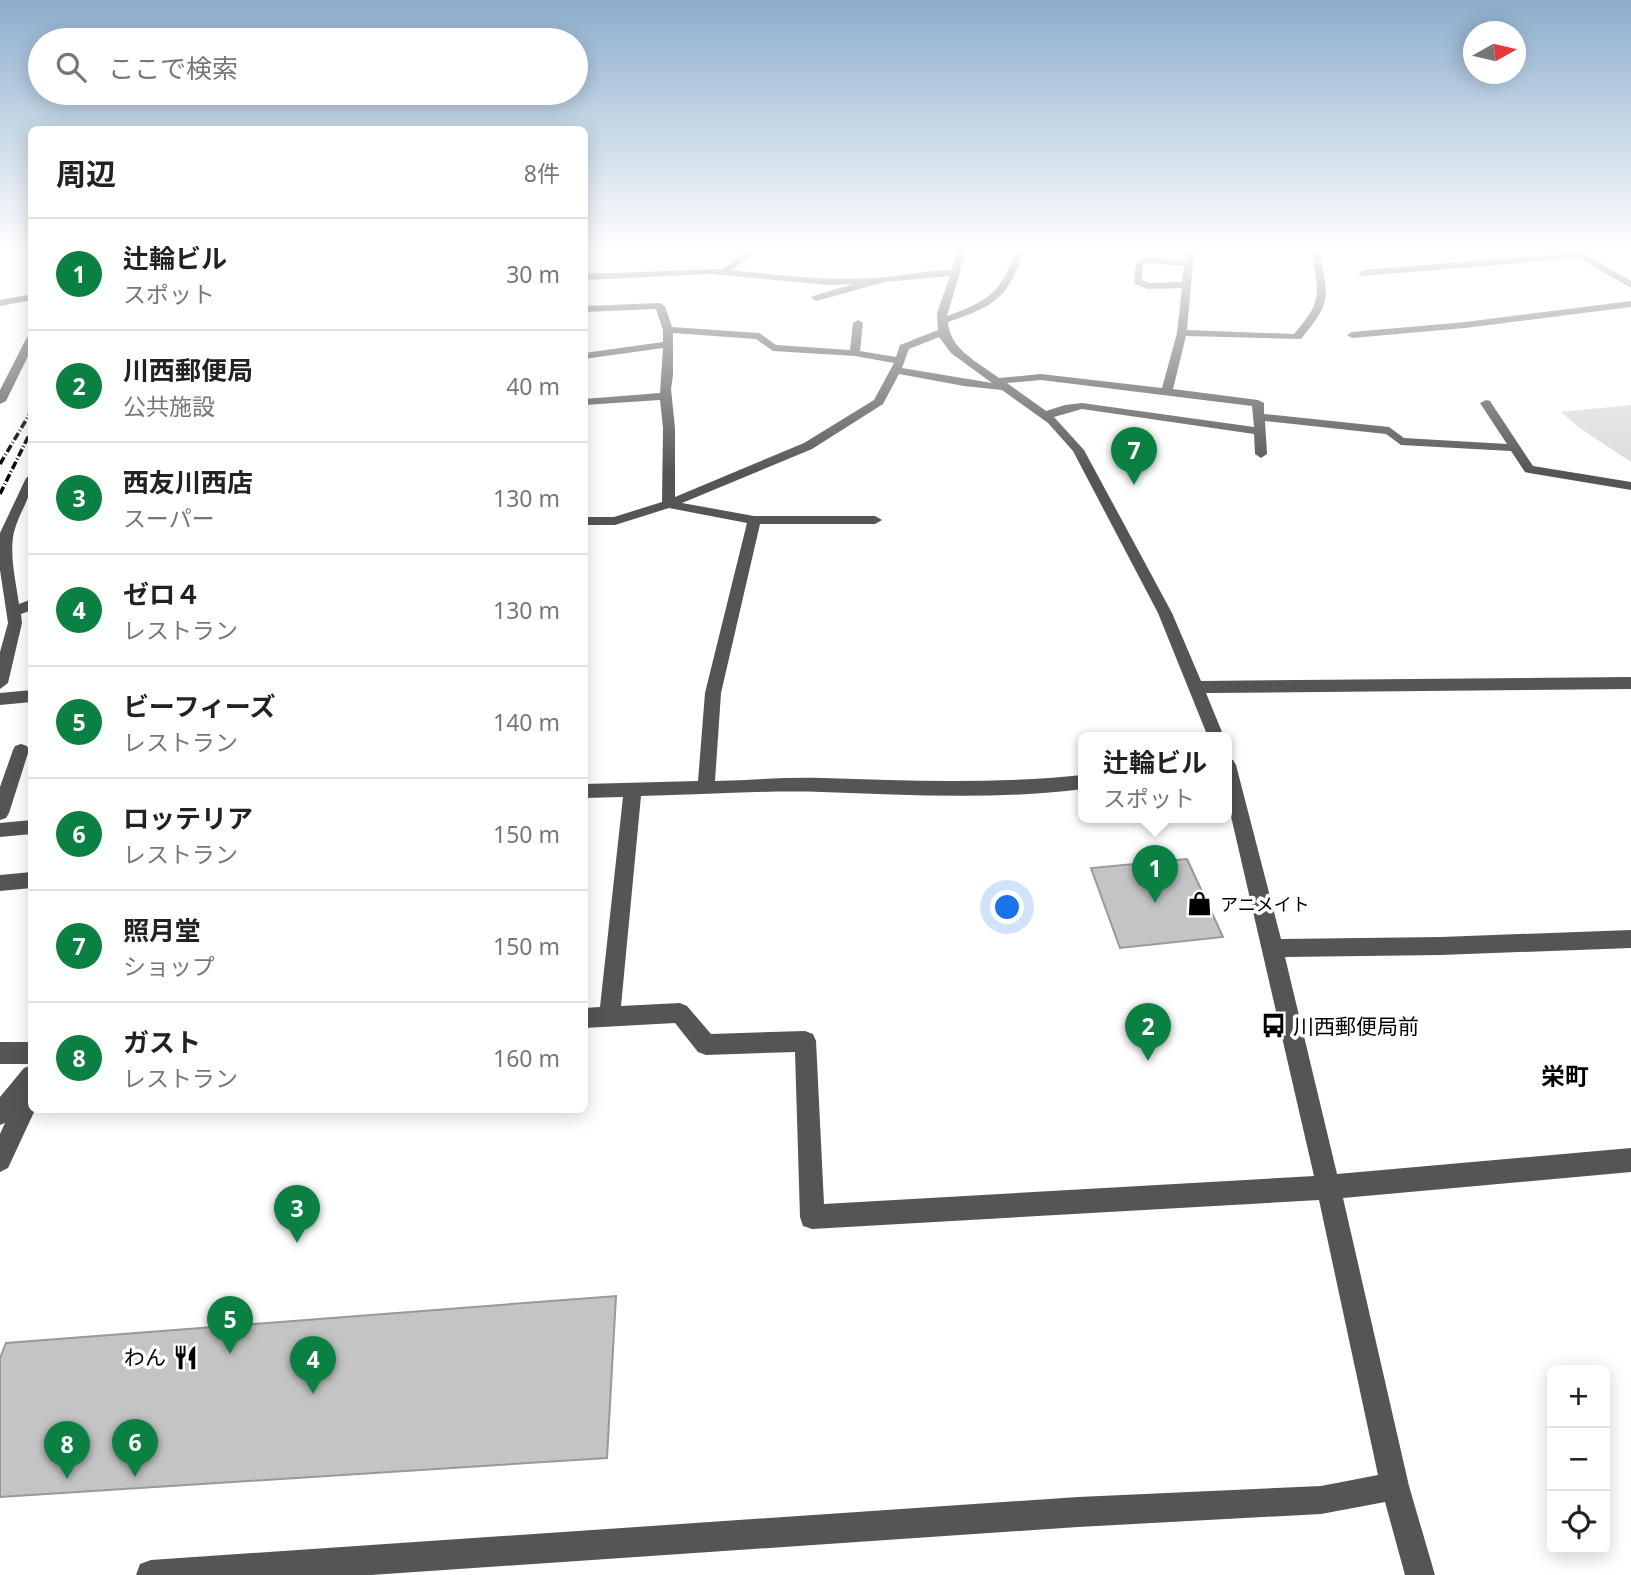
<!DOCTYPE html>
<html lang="ja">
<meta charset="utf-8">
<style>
:root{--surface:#fff;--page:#f2f2f2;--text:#222;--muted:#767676;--line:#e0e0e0;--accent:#0b8043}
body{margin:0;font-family:"Noto Sans","Noto Sans JP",sans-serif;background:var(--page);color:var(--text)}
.controls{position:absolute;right:21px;bottom:21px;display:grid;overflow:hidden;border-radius:10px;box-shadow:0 4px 18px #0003}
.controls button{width:63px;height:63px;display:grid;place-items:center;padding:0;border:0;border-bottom:2px solid var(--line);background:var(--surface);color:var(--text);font:35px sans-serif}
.compass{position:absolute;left:1463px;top:21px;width:63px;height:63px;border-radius:50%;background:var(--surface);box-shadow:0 4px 18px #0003;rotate:82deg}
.you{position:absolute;left:1008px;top:908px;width:24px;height:24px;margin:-18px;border:5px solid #fff;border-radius:50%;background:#1a73e8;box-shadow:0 0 0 10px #1a73e833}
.badge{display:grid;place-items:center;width:46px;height:46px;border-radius:50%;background:var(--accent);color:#fff;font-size:23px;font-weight:700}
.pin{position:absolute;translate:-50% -58px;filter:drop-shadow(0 2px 4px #0008)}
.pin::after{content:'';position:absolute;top:37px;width:24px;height:21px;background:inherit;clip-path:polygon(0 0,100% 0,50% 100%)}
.popup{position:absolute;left:1078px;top:732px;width:154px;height:91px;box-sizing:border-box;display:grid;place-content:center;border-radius:10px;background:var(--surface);filter:drop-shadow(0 2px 5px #0005);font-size:23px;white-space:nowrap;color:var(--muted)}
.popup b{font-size:26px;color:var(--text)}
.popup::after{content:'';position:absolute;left:50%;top:100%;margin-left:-14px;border:14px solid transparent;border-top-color:var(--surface)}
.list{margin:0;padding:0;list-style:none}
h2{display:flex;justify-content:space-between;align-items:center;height:91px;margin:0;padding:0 28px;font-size:30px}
h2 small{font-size:23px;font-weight:400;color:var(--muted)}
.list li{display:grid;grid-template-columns:46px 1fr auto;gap:21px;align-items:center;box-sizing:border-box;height:112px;padding:0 28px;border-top:2px solid var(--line)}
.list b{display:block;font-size:26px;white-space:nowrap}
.list p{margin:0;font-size:23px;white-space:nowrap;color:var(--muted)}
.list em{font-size:23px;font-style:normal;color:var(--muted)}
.icon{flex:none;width:38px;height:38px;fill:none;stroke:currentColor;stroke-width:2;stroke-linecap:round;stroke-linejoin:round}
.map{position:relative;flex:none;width:1631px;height:1575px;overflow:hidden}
.search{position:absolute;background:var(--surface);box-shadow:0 4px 18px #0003;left:28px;top:28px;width:560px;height:77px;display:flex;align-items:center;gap:18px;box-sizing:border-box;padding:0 24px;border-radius:38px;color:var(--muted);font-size:26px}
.panel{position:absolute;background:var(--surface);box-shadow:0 4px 18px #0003;left:28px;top:126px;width:560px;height:987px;border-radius:10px}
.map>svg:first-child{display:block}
.green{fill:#dcdcdc}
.building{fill:#c4c4c4;stroke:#999;stroke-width:2}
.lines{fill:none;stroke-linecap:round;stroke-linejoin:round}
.minor{fill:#555;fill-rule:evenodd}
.rail{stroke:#000;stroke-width:3.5;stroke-dasharray:8 2.5 1 2.5;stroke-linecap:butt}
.labels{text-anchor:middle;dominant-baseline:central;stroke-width:7;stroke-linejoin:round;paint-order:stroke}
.poi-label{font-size:18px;fill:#000;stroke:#fff;text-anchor:start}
.near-poi-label{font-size:21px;fill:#000;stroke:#fff;text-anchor:start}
.near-quarter-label{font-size:24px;font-weight:bold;fill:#000;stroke:#fff}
</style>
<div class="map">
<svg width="1631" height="1575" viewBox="0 0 1631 1575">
<rect width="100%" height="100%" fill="#fff"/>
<path class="green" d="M1631,405V462L1578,427L1561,412Z"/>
<g class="building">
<path d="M1187,859L1223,937L1120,948L1091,868Z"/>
<path d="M616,1296L607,1458L0,1497V1358L6,1343Z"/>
</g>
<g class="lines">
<g class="minor">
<path d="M746,252H756L732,270C780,275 827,281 875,278C900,277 925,270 951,270L958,252H966L947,316C990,300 999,294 1016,252H1024C1007,299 995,306 948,322C950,350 978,362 999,378L1041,374L1162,388L1177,333L1182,288L1147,289L1134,283L1136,261L1151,257L1185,261L1186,252H1194L1187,330L1294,334C1324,299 1318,295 1312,252H1320C1328,299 1332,301 1301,339L1186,336L1173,389L1258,400L1264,403V414L1389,427L1404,438L1507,444L1480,403L1486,400L1490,401L1533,466L1631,482V490L1529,473L1525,472L1511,451L1401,445L1386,434L1265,421L1267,454L1261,458L1255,454L1254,434L1082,409L1054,417L1084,450L1172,613L1201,681L1631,677V689L1206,693L1224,737H1208L1158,613L1073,451L1048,423L1002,390L964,386L899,374L883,404L812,449L682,503L754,516H875L882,520L875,524H760L721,693L715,781C751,780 786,777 822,778C909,781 996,784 1083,775V789C997,800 909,795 822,792C762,790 701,795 641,796L621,1006L680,1003L687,1006L711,1034L805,1031L813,1034L816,1041L824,1204L1314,1176L1227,799V759L1233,760L1236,765L1281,939L1441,937L1631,930V948L1441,955L1285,957L1337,1174L1631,1148V1172L1343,1198L1409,1486L1435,1575H1405L1385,1502L1321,1514L1078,1527L371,1575H136L140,1564L151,1560L1078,1497L1321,1486L1378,1475L1319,1200L812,1229L803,1226L800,1217L795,1052L706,1055L698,1052L675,1023L584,1028V1008L600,1007L623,797L584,798V784L698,781L705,693L747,523L669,508L615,525H584V517H614L662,502L663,428L660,400L584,405V399L660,393L663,348L584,359V353L663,342V330L656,309L584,312V306L660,303L665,306L672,327L759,333L776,345L850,350L853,323L858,320L863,323L860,351L896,357L900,345L938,330L937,313L950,276L885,282L816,301L811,298L813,296L853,284L828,285L711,274L584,280V274L722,269ZM1151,263L1184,266L1182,282L1149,283L1142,280L1143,265ZM673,333L756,339L773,351L855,356L894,363L874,400L804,443L675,497V428L671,389L673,375ZM939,337L951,353L992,383L902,368L909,349ZM1041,380L1252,406L1254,427L1082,403L1065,405L1046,411L1007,383Z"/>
<path d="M1582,252L1631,281V288L1579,258L1363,276L1358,273L1363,270Z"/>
<path d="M32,294V300L0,306V300Z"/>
<path d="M1631,301V307L1465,328L1352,338L1347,335L1352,332L1465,322Z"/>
<path d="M32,334V348L6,401L0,404V390L27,337Z"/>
<path d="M32,474C32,500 20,509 14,532C9,554 16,582 19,604L32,599V610L21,614L22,623L8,683L0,689V652L8,623L0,570V533L26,478Z"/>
<path d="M32,690V702L0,705V693Z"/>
<path d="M21,744L27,746L29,750L9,813L6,818L0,820V787L13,750L15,746Z"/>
<path d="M32,820V834L0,837V823Z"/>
<path d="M32,872V888L0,891V875Z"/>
<rect x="0" y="1042" width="32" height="22"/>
<path d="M32,1065V1110H35L8,1168L0,1172V1134L5,1123L0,1125V1097L24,1068Z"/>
</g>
<g class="rail">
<path d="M0,464L32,410"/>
<path d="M0,494L32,429"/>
</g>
</g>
<linearGradient id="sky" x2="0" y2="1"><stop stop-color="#8cadcc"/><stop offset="0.53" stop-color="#fff"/><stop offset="1" stop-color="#fff" stop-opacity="0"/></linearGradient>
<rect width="1631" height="472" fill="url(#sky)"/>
<defs>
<symbol id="shop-bare" viewBox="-9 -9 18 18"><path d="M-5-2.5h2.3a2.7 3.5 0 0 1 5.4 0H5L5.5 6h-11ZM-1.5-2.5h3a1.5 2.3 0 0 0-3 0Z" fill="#000" stroke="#fff" stroke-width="2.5" paint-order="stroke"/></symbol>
<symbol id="bus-bare" viewBox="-9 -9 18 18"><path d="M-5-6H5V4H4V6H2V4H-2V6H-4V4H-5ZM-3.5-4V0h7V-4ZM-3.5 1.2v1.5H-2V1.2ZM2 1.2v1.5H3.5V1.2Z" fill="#000" stroke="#fff" stroke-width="2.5" paint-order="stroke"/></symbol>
<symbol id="restaurant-bare" viewBox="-9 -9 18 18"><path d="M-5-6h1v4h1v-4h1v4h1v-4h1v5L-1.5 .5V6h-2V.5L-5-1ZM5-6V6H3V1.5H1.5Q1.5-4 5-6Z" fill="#000" stroke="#fff" stroke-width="2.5" paint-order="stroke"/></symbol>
</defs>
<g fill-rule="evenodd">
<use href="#shop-bare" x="1182" y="886" width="35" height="35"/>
<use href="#bus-bare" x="1256" y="1008" width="35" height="35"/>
<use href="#restaurant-bare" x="168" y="1340" width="35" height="35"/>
</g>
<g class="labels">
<g class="poi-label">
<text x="1220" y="904">アニメイト</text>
</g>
<g class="near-poi-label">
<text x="1293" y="1026">川西郵便局前</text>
<text x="166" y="1357" text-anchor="end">わん</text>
</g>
<g class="near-quarter-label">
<text x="1565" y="1075">栄町</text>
</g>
</g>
</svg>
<div class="controls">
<button>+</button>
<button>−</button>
<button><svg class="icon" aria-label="locate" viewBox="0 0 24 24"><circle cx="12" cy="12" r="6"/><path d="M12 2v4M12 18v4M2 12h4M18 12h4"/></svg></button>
</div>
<svg class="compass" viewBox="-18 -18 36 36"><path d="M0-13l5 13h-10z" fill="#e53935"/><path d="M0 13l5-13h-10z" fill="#767676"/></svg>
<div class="you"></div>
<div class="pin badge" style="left:1155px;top:903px">1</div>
<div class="popup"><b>辻輪ビル</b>スポット</div>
<div class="pin badge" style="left:1148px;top:1061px">2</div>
<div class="pin badge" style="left:297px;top:1243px">3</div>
<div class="pin badge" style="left:313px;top:1394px">4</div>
<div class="pin badge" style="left:230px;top:1354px">5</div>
<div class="pin badge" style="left:135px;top:1477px">6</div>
<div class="pin badge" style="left:1134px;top:485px">7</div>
<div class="pin badge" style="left:67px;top:1479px">8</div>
<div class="search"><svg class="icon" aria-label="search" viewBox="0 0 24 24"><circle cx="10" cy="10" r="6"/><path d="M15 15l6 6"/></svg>ここで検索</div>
<section class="panel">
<h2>周辺<small>8件</small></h2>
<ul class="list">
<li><span class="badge">1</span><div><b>辻輪ビル</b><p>スポット</p></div><em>30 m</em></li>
<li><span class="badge">2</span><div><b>川西郵便局</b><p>公共施設</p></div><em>40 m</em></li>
<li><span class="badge">3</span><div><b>西友川西店</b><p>スーパー</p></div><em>130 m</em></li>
<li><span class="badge">4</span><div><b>ゼロ４</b><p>レストラン</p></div><em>130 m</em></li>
<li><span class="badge">5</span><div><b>ビーフィーズ</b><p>レストラン</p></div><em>140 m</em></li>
<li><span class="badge">6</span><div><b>ロッテリア</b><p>レストラン</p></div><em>150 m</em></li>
<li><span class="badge">7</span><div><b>照月堂</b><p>ショップ</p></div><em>150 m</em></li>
<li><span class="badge">8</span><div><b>ガスト</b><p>レストラン</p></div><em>160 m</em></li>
</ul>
</section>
</div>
